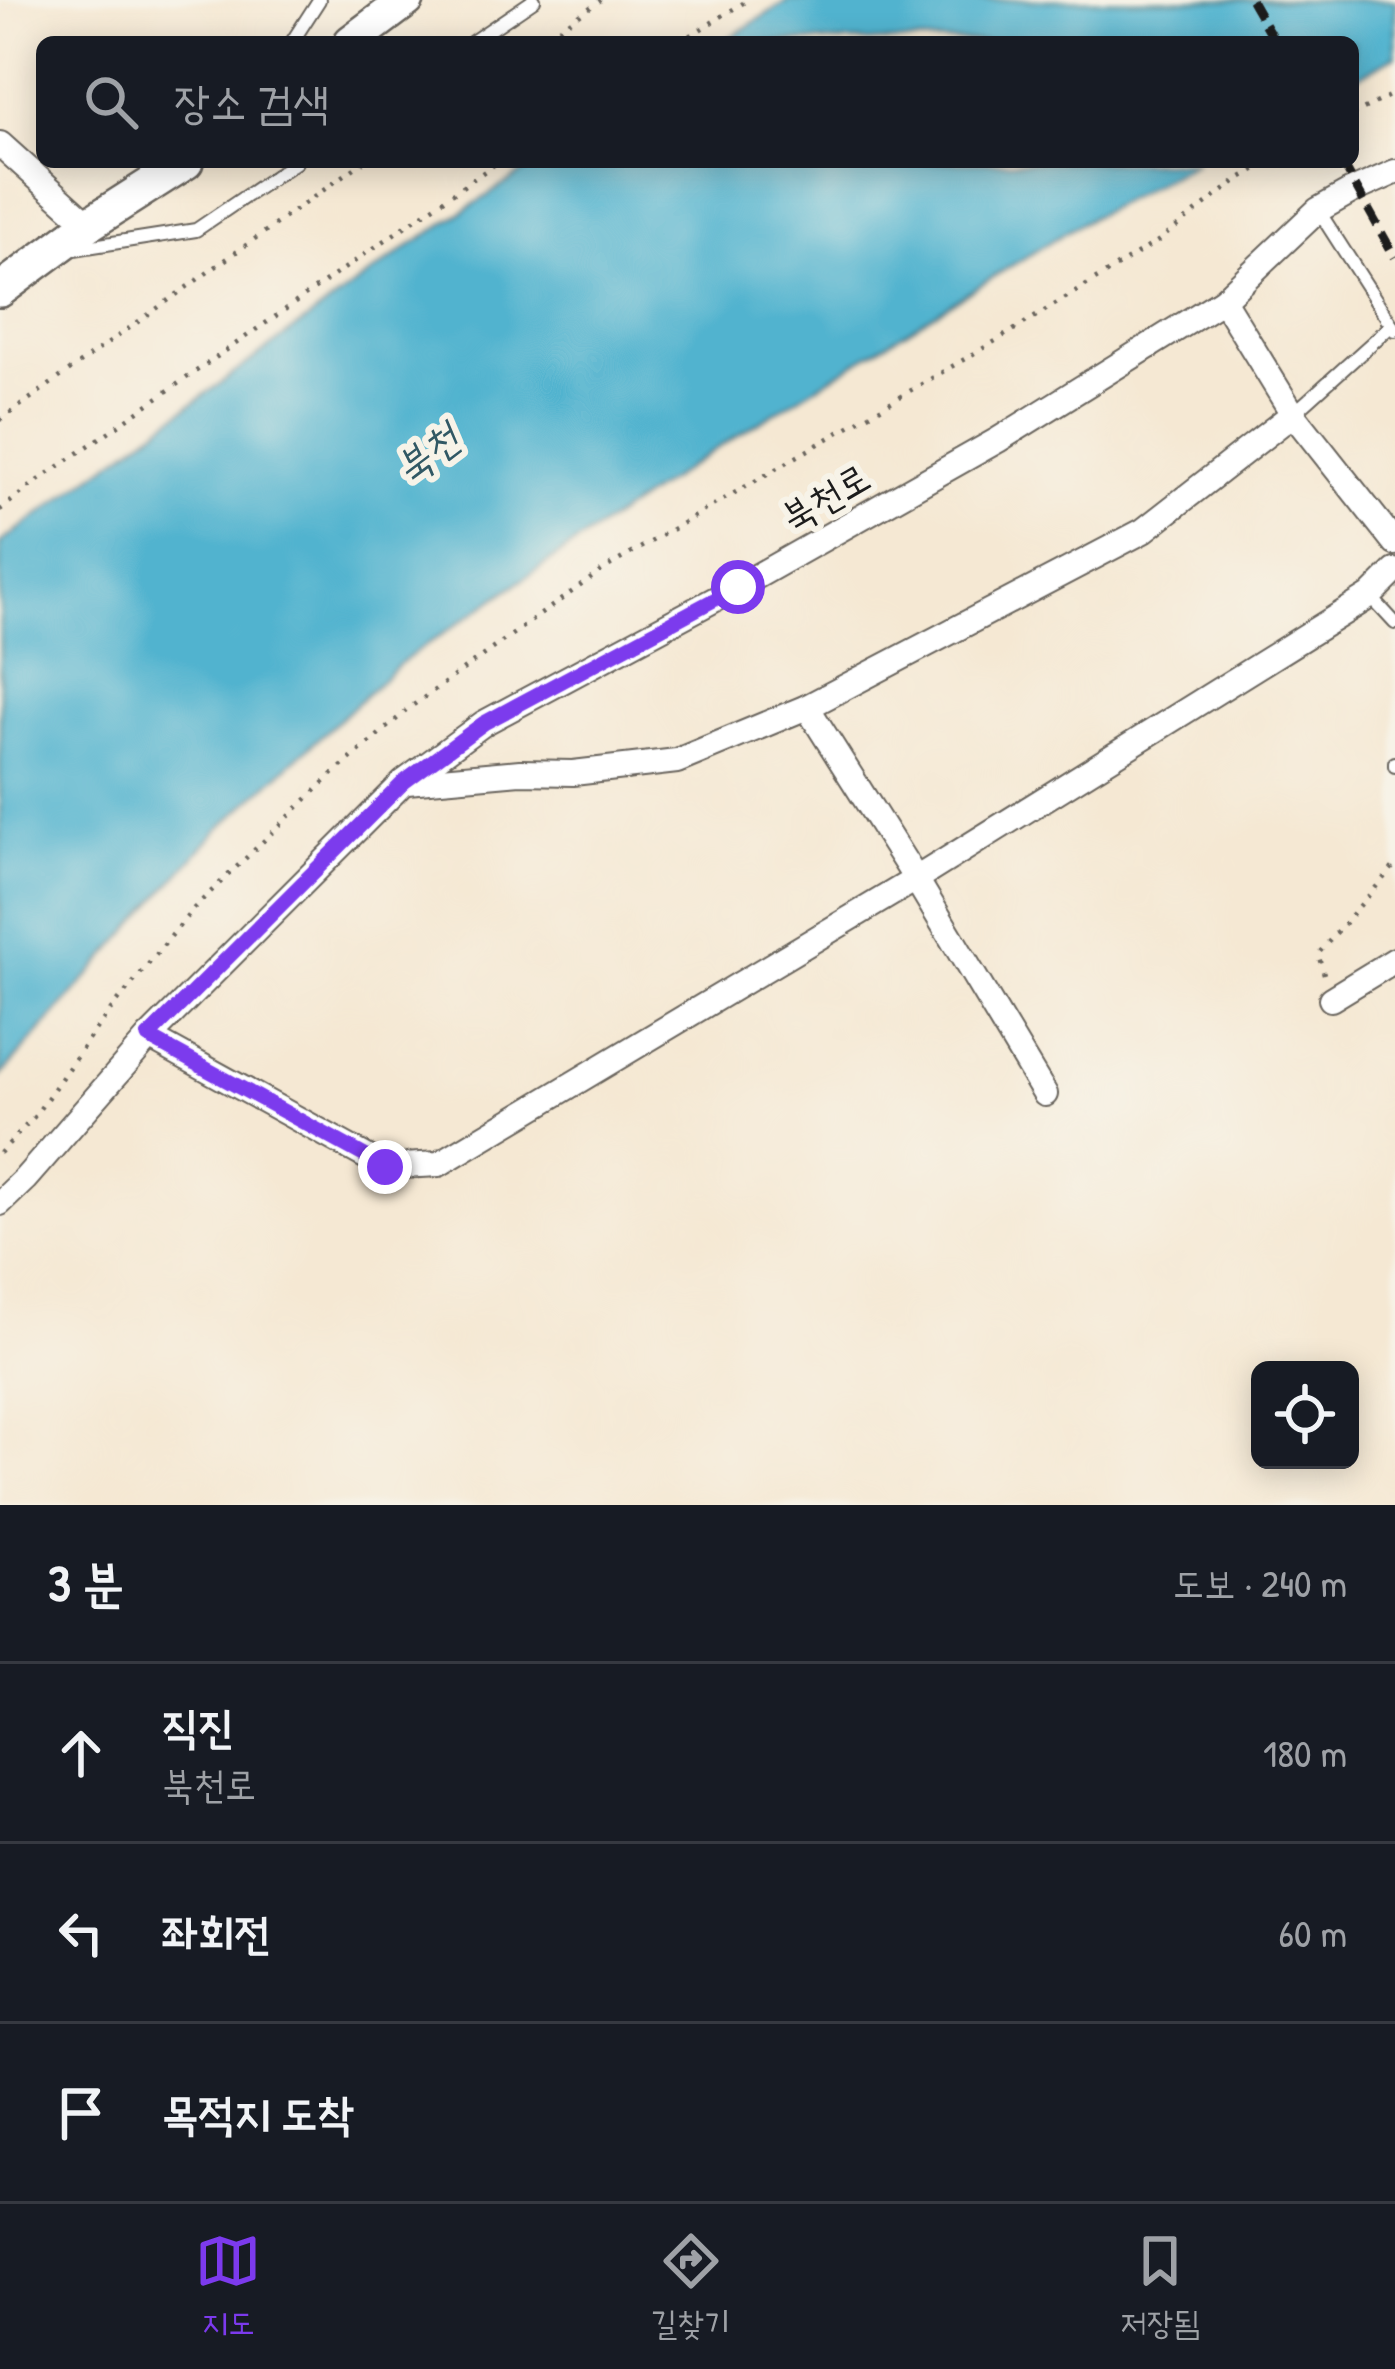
<!DOCTYPE html>
<html lang="ko">
<meta charset="utf-8">
<style>
:root{--surface:#171b24;--page:#242831;--text:#f1f3f6;--muted:#9ea1a6;--line:#363941;--accent:#7c3aed}
body{margin:0;font-family:"Patrick Hand","Poor Story",sans-serif;background:var(--page);color:var(--text)}
.controls{position:absolute;right:36px;bottom:36px;display:grid;overflow:hidden;border-radius:18px;box-shadow:0 6px 30px #0003}
.controls button{width:108px;height:108px;display:grid;place-items:center;padding:0;border:0;border-bottom:3px solid var(--line);background:var(--surface);color:var(--text);font:60px sans-serif}
.stop{position:absolute;width:36px;height:36px;margin:-27px;border:9px solid #7c3aed;border-radius:50%;background:#fff}
.stop.end{background:#7c3aed;border-color:#fff;box-shadow:0 3px 12px #0008}
.list{margin:0;padding:0;list-style:none}
h2{display:flex;justify-content:space-between;align-items:center;height:156px;margin:0;padding:0 48px;font-size:51px}
h2 small{font-size:39px;font-weight:400;color:var(--muted)}
.list li{display:grid;grid-template-columns:78px 1fr auto;gap:36px;align-items:center;box-sizing:border-box;height:180px;padding:0 48px;border-top:3px solid var(--line)}
.list b{display:block;font-size:45px;white-space:nowrap}
.list p{margin:0;font-size:39px;white-space:nowrap;color:var(--muted)}
.list em{font-size:39px;font-style:normal;color:var(--muted)}
.icon{flex:none;width:66px;height:66px;fill:none;stroke:currentColor;stroke-width:2;stroke-linecap:round;stroke-linejoin:round}
.map{position:relative;flex:none;width:1395px;height:1505px;overflow:hidden}
.search{position:absolute;background:var(--surface);box-shadow:0 6px 30px #0003;left:36px;right:36px;top:36px;height:132px;display:flex;align-items:center;gap:30px;box-sizing:border-box;padding:0 42px;border-radius:18px;color:var(--muted);font-size:45px}
.sheet{height:696px;background:var(--surface)}
nav{display:flex;justify-content:space-around;align-items:center;box-sizing:border-box;height:168px;border-top:3px solid var(--line);background:var(--surface);font-size:33px;color:var(--muted)}
nav a{display:grid;justify-items:center;gap:6px}
nav .on{color:var(--accent)}
.map>svg:first-child{display:block}
.water{fill:#51b3cf;stroke:#366876;stroke-width:3}
.lines{fill:none;stroke-linecap:round;stroke-linejoin:round}
.lane-casing{stroke:#68635c;stroke-width:16}
.street-casing{stroke:#68635c;stroke-width:28}
.secondary-casing{stroke:#68635c;stroke-width:38}
.path{stroke:#68635c;stroke-width:4.5;stroke-dasharray:3 9;stroke-linecap:butt}
.lane{stroke:#fff;stroke-width:12}
.street{stroke:#fff;stroke-width:24}
.secondary{stroke:#fff;stroke-width:33}
.rail{stroke:#1c1c1c;stroke-width:9;stroke-dasharray:18 9;stroke-linecap:butt}
.route{stroke:#7c3aed;stroke-width:15}
.labels{text-anchor:middle;dominant-baseline:central;stroke-width:12;stroke-linejoin:round;paint-order:stroke}
.street-label{font-size:39px;fill:#1c1c1c;stroke:#f7f3e8}
.water-label{font-size:42px;font-style:italic;fill:#315864;stroke:#f7f3e8}
</style>
<div class="map">
<svg width="1395" height="1505" viewBox="0 0 1395 1505">
<rect width="100%" height="100%" fill="#f7f3e8"/>
<filter id="ink" filterUnits="userSpaceOnUse"><feTurbulence type="fractalNoise" baseFrequency=".00833" numOctaves="2"/><feDisplacementMap in="SourceGraphic" scale="24" xChannelSelector="R" yChannelSelector="G"/><feConvolveMatrix kernelMatrix="1 2 1 2 8 2 1 2 1" color-interpolation-filters="sRGB"/></filter>
<filter id="wash" filterUnits="userSpaceOnUse"><feTurbulence type="fractalNoise" baseFrequency=".004" numOctaves="4" result="noise"/><feDisplacementMap in="SourceGraphic" scale="48" xChannelSelector="R" yChannelSelector="G"/><feGaussianBlur stdDeviation="2.7" result="paint"/><feColorMatrix in="noise" values="0 0 0 0 0 0 0 0 0 0 0 0 0 0 0 0 0 1.4 0 .05"/><feComposite in="paint" operator="in"/></filter>
<g filter="url(#wash)">
<rect width="100%" height="100%" fill="#f5e8d3"/>
<g class="water">
<path d="M789,0H1395V56L1353,79V42H723Z"/>
<path d="M539,162H1196L1079,224L708,454L403,661L217,831L0,1077V543L408,247Z"/>
</g>
</g>
<g filter="url(#ink)">
<g class="lines">
<defs>
<g id="lane">
<path d="M292,42L319,0"/>
<path d="M472,42L534,0"/>
<path d="M1318,210L1395,330"/>
<path d="M74,249L196,230L296,162"/>
<path d="M1293,414L1392,325"/>
<path d="M1370,596L1395,623"/>
<path d="M1395,766V763"/>
</g>
<g id="street">
<path d="M0,144L89,224"/>
<path d="M1223,300L1293,414L1395,543"/>
<path d="M1293,414L1143,531L807,707L916,879L1370,596L1395,571"/>
<path d="M407,782L520,772L573,773L677,761L807,707"/>
<path d="M1331,999L1395,960"/>
<path d="M149,1037L385,1167L439,1164L916,879L1045,1094"/>
<path d="M0,1203L25,1179L149,1037L404,782L484,723L738,587L998,440L1223,300L1318,210L1350,192L1395,172"/>
</g>
<g id="secondary">
<path d="M351,42L407,0"/>
<path d="M0,290L89,224L186,162"/>
</g>
</defs>
<use href="#lane" class="lane-casing"/>
<use href="#street" class="street-casing"/>
<use href="#secondary" class="secondary-casing"/>
<g class="path">
<path d="M539,42L601,0"/>
<path d="M680,42L748,0"/>
<path d="M1353,114L1395,93"/>
<path d="M0,420L363,162"/>
<path d="M0,510L32,485L498,162"/>
<path d="M1324,974L1318,954L1395,865"/>
<path d="M0,1153L34,1117L98,1026L194,908L334,773L412,706L604,569L999,339L1158,241L1239,179L1269,162"/>
</g>
<use href="#lane" class="lane"/>
<use href="#street" class="street"/>
<use href="#secondary" class="secondary"/>
<g class="rail">
<path d="M1251,0L1275,42"/>
<path d="M1342,162L1395,257"/>
</g>
</g>
</g>
<g class="lines" filter="url(#ink)">
<path class="route" d="M385,1167L148,1037L404,782L484,723L738,587"/>
</g>
<g class="labels">
<g class="street-label">
<text transform="translate(825 496) rotate(-30)">북천로</text>
</g>
<g class="water-label">
<text transform="translate(426 452) rotate(-37)">북천</text>
</g>
</g>
</svg>
<div class="controls">
<button><svg class="icon" aria-label="locate" viewBox="0 0 24 24"><circle cx="12" cy="12" r="6"/><path d="M12 2v4M12 18v4M2 12h4M18 12h4"/></svg></button>
</div>
<div class="stop" style="left:738px;top:587px"></div>
<div class="stop end" style="left:385px;top:1167px"></div>
<div class="search"><svg class="icon" aria-label="search" viewBox="0 0 24 24"><circle cx="10" cy="10" r="6"/><path d="M15 15l6 6"/></svg>장소 검색</div>
</div>
<section class="sheet">
<h2>3 분<small>도보 · 240 m</small></h2>
<ul class="list">
<li><svg class="icon" aria-label="ahead" viewBox="0 0 24 24"><path d="M12 20V5M6 11l6-6 6 6"/></svg><div><b>직진</b><p>북천로</p></div><em>180 m</em></li>
<li><svg class="icon" aria-label="left" viewBox="0 0 24 24"><path d="M17 20v-9H6M10 6l-5 5 5 5"/></svg><div><b>좌회전</b></div><em>60 m</em></li>
<li><svg class="icon" aria-label="arrive" viewBox="0 0 24 24"><path d="M6 21V4h12l-3 4 3 4H6"/></svg><div><b>목적지 도착</b></div></li>
</ul>
</section>
<nav>
<a class="on"><svg class="icon" aria-label="map" viewBox="0 0 24 24"><path d="M3 6l6-2 6 2 6-2v14l-6 2-6-2-6 2zM9 4v14M15 6v14"/></svg>지도</a>
<a><svg class="icon" aria-label="directions" viewBox="0 0 24 24"><path d="M12 3l9 9-9 9-9-9zM9 14v-3h6M13 9l2 2-2 2"/></svg>길찾기</a>
<a><svg class="icon" aria-label="saved" viewBox="0 0 24 24"><path d="M7 4h10v16l-5-4-5 4z"/></svg>저장됨</a>
</nav>
